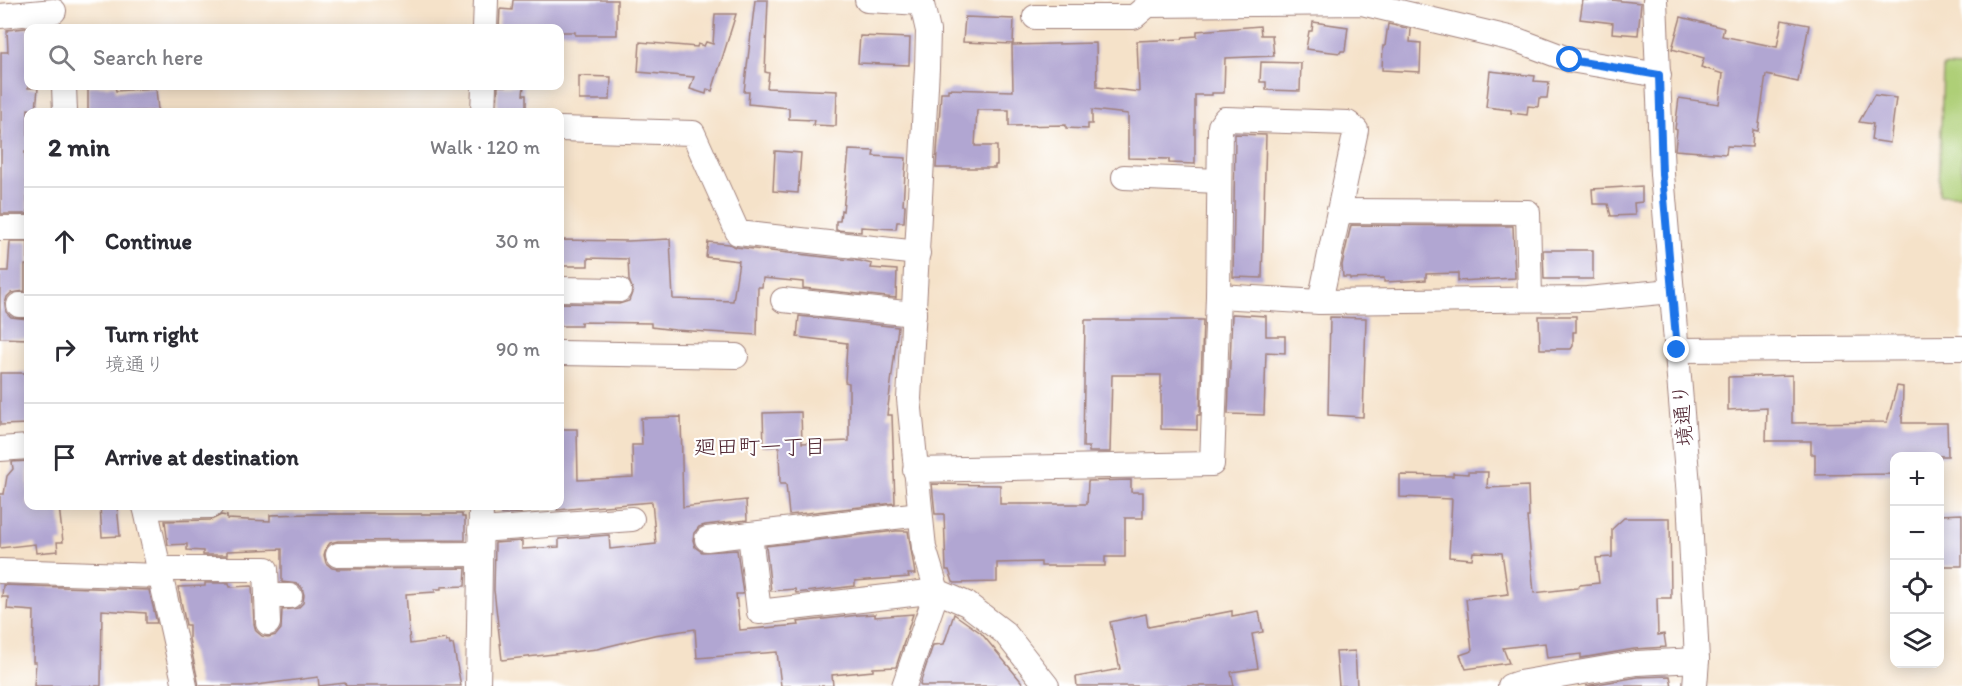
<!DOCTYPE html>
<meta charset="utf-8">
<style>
:root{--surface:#fff;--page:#f7f7f7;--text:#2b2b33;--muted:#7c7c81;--line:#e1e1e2}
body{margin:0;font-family:Itim,"Klee One",sans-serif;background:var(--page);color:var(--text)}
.controls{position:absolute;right:18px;bottom:18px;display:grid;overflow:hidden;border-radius:12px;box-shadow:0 3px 15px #0003}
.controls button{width:54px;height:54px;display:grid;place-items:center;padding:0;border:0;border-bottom:2px solid var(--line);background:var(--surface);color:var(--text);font:30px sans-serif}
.stop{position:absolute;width:18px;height:18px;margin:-14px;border:4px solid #1a73e8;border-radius:50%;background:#fff}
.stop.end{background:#1a73e8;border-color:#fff;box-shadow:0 2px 6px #0008}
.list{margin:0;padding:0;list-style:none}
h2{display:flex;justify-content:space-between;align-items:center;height:78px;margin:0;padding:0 24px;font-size:26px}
h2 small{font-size:20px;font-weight:400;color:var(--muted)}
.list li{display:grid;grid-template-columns:39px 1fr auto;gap:18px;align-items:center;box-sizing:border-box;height:108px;padding:0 24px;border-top:2px solid var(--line)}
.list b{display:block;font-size:22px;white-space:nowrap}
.list p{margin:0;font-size:20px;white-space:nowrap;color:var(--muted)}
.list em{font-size:20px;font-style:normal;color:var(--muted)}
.icon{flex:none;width:33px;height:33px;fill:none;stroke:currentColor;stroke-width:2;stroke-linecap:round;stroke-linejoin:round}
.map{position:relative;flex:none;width:1962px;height:686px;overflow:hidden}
.search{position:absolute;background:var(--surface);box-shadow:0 3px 15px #0003;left:24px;top:24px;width:540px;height:66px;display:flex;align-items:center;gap:15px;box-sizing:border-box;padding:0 21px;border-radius:12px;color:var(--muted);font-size:22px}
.panel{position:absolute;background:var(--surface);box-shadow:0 3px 15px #0003;left:24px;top:108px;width:540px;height:402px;border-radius:12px}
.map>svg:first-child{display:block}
.green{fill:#aecf77;stroke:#7c7751;stroke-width:1.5}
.building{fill:#b1a6d2}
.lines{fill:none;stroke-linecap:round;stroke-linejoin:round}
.minor-casing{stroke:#a0807a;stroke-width:26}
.minor{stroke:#fff;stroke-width:24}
.route{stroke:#1a73e8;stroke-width:8}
.labels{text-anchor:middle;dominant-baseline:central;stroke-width:4.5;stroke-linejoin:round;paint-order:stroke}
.street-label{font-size:21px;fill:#4a1f2b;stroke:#fff}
.neighbourhood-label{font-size:22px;fill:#4a1f2b;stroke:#fff}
</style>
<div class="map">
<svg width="1962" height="686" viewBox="0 0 1962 686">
<rect width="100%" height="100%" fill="#fff"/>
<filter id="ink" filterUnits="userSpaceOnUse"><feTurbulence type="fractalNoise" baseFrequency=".0167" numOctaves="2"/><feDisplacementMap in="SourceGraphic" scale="12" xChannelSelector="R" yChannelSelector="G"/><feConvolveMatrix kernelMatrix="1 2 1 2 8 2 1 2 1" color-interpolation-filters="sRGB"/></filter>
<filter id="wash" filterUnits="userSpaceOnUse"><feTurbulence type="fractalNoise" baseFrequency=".008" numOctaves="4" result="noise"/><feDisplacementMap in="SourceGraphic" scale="24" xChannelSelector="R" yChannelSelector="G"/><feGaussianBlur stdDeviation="1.35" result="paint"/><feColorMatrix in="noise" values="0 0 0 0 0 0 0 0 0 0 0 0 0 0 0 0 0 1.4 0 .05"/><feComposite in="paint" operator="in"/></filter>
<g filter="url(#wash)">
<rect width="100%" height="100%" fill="#f5e2c9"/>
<path class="green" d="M1943,66L1962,67V195H1939Z"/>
<g id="blocks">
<g class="building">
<path d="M513,0H617V35H575V32H560V28H499L500,9L512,10Z"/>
<path d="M755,0H768L765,72L769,73L767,88L837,91L836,126L813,125L814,120L789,119V108L748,104L749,92H744Z"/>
<path d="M1583,0H1612L1641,3L1638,35L1612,33L1613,23L1580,19Z"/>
<path d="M715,14H736L712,91L707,89L706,94L690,89L694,77L638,72L640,42L697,47L698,44L704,46L706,42L713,44Z"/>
<path d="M965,17L1014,19L1013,44L963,42Z"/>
<path d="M1681,17L1724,28L1722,36L1777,47L1782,20L1809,25L1798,82L1766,75L1758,131L1753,130L1752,147L1727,146L1726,154L1675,150L1677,130L1675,129L1679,98L1719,104L1723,74L1701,67L1704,58L1672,49Z"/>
<path d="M1313,22L1348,27L1345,51H1341L1340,53L1306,49L1309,31H1312Z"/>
<path d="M1388,24L1411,29L1410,42L1421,43L1420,72L1382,70L1383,46H1385Z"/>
<path d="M44,26V28H28V88H38L36,110L28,109V152H25L28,214H1V52H8L7,30Z"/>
<path d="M1260,26L1261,35H1272L1274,56L1225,58L1224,93H1212V95H1195V164L1169,163V159L1128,158V114L1092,110V124H1088V129L1066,128V125L1009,126V110H977L975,146H997V165H995V168H936L941,92H948V89L1013,91L1012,45L1096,43L1097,87L1139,92L1137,41L1182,39L1183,37L1197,36V31Z"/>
<path d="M860,36L910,38L909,65L858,63Z"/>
<path d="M1261,62L1301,63L1300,91L1266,90V82H1260Z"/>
<path d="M1490,71L1535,76L1534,81L1549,82L1547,98H1539L1538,107L1528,106L1527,115L1511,113V110L1486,107Z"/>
<path d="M579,76L611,77L610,100H579Z"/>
<path d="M88,86H115L116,91L156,88L158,111L88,112Z"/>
<path d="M498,86H524L523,95H526V112H497Z"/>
<path d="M1874,95L1896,98L1890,143L1871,140L1873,124L1859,122Z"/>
<path d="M1235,134L1266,135L1262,278L1233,277Z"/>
<path d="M849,150L874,151L873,156L906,158L903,205H905L904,222H897L896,229L861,227V232L836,230V221H840L841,210L843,211Z"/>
<path d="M775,151L801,153L798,193L773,191Z"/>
<path d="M1642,186V202L1634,203L1635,215L1611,216L1608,204H1593L1592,189Z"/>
<path d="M1351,225L1513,226L1515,278L1458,281V273L1426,274V280L1384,282V278L1350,279V277H1343L1342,265Z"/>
<path d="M670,239L673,299L733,301L739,261L706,257L708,242L729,244L736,247L860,261L872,264L871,268L897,270L896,298L803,288V282L763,278L762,287H758L757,335L675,330L651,327V323L581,322V326H560V303L619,304L629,301L633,290L629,280L628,259L588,258V266H560V240L628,241Z"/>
<path d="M10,242H28V265H25V291L11,293L7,297L5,304L6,312L11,317L28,319V339L0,338V271H8Z"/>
<path d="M1543,250H1593V279H1544Z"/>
<path d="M1232,314L1266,316V336H1285V353L1266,352L1264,415L1228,414Z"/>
<path d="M799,316L898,327L887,415H892L895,503L789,515L786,484H780L779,446L764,447L763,413L801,412L802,443L849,441V383L845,382L847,343L797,337Z"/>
<path d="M1539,316H1576V332H1573V346L1571,349H1540Z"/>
<path d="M1330,317L1366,318L1363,417L1328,415Z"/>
<path d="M1085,320H1203L1200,415H1197V430L1161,429V375H1112L1110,452H1089V447H1083Z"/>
<path d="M0,373H28V424L0,425Z"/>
<path d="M1792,375V423L1887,422L1897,386L1903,387L1902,423H1947L1948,456H1894V474L1815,475V454H1811V441H1766L1767,408L1728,410V377Z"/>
<path d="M681,417L683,507L746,500L747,520L705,525L699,527L694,533L693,540L695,547L702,552L737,550L743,594H736L740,630L799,625L798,622L859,615L875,614V617L913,614L896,667L873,668V671L832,675L833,686H781L777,652L697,658L695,629L654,635L597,649L502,660L494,590L495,543L522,541V549L559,547V539L609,535L610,549L656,544L652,502L557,510V506H560V429H577L578,480L633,477L632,445H642L641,418Z"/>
<path d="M28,461V506H59L63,542H57L58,551L36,553L35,544L0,548V494H4L7,476L13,469L12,462Z"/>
<path d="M1468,472H1488L1487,488L1528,486L1529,517H1527L1534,593L1577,588L1580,585L1599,583L1596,558L1612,557V529L1624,518H1670L1671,598H1657L1658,635L1664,634L1666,647L1634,649L1581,658V654L1547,658L1545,643L1503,648L1509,663L1466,669L1460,655L1472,651L1466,599L1508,594L1502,553L1473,552L1472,559L1449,557L1452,499L1400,497V475L1453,476V473L1468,474Z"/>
<path d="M1131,480V492H1143V518H1125V557H1105V566H1041V562L997,563V582L955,583L953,582L949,570H946L944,514H935L932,484L1000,485V504H1087L1088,481Z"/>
<path d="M100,506H117L120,536L102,537Z"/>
<path d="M501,506H521V513L501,514Z"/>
<path d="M311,514H462V517H465V540L338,541L330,543L326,548L324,555L326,563L332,568L338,569L466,568L465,586L441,587V589H435V592L406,594L410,644L446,639V642L449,641L450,645L453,644L461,686H346L345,683L319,686L318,677L249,686H199L189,639V625H186L178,587L205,586V583H229L230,587L252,586L254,624L256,631L262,636L268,637L276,635L281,629L282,610L298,608L303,603L304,595L302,588L298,584L282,582V549L227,551V555H203V551L187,550V544L168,545L165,521L211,520L221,515L227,516V519L270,521V515Z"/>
<path d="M1962,514V566H1940V515Z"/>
<path d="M896,531H908L915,574H908L909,577L855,581V586L796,593L795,589L771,591L766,546Z"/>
<path d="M3,585L149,590L157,623H146V613L102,610L101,686H34L36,662H33L34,611L7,609L8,597H2Z"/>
<path d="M1232,611V616L1259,611L1263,632L1252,634L1258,668L1231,672L1234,686H1077L1076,677L1120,669L1110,622L1146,614L1148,627Z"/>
<path d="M954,614L981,633L1025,686H921L920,684L933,645L944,644Z"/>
<path d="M1355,651L1357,686H1339L1336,652Z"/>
<path d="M1670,676L1672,686H1586L1638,677Z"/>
</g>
</g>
</g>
<g filter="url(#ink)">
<use href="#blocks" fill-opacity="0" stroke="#a0807a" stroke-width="1.5"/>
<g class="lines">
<defs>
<g id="minor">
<path d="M867,0L922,3"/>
<path d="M1655,0L1662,174L1689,497L1697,660L1695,686"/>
<path d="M0,16L54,11"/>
<path d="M1035,17H1134L1148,5L1362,3L1517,40L1570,60L1659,75"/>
<path d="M485,28L486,0"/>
<path d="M64,86L65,112"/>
<path d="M483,112L484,86"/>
<path d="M560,129L693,133L738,233L918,253"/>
<path d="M1124,177L1219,181"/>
<path d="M1339,211L1528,212L1530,299"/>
<path d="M0,228H28"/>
<path d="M560,289L619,290"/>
<path d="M1218,296L1320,302L1587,299L1672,291"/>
<path d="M783,300L914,314"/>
<path d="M19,305H28"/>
<path d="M1677,350L1962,348"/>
<path d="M560,353L736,356"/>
<path d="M0,449L28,447"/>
<path d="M915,470L1212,464L1218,296L1220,126L1225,119L1348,123L1356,130L1320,302"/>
<path d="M145,506L185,686"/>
<path d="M145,507L211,506"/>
<path d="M480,530L632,519"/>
<path d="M750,534L759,612L937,591L967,604L1005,633L1047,686"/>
<path d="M707,539L920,514"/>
<path d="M338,555L480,554"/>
<path d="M158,569H266L268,623"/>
<path d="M0,571L160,576"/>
<path d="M267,596H290"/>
<path d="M478,686L481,506"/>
<path d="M904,686L937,591L924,548L909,399L927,68L928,31L921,0"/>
<path d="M1510,686L1519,683L1636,663L1697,660"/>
</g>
</defs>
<use href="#minor" class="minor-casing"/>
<use href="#minor" class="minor"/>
</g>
</g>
<g class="lines" filter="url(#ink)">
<path class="route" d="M1570,60L1659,75L1662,174L1677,350"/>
</g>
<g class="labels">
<g class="street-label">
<text transform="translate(1682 415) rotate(-95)">境通り</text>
</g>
<g class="neighbourhood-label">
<text x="760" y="446">廻田町一丁目</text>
</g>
</g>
</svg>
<div class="controls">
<button>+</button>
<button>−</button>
<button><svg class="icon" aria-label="locate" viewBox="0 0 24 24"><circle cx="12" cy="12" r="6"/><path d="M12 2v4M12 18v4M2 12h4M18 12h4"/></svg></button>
<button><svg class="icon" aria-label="layers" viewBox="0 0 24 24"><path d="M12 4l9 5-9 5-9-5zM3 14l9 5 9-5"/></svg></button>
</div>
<div class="stop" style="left:1570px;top:60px"></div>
<div class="stop end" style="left:1677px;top:350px"></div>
<div class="search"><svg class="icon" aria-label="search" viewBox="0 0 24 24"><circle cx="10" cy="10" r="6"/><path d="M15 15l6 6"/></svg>Search here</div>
<section class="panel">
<h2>2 min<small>Walk · 120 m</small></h2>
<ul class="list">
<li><svg class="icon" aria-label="ahead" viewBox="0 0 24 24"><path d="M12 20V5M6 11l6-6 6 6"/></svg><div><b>Continue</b></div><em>30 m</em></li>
<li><svg class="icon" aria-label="right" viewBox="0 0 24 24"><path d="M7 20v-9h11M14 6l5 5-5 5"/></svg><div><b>Turn right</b><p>境通り</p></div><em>90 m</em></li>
<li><svg class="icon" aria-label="arrive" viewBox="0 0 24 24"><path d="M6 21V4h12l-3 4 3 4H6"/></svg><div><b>Arrive at destination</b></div></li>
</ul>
</section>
</div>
